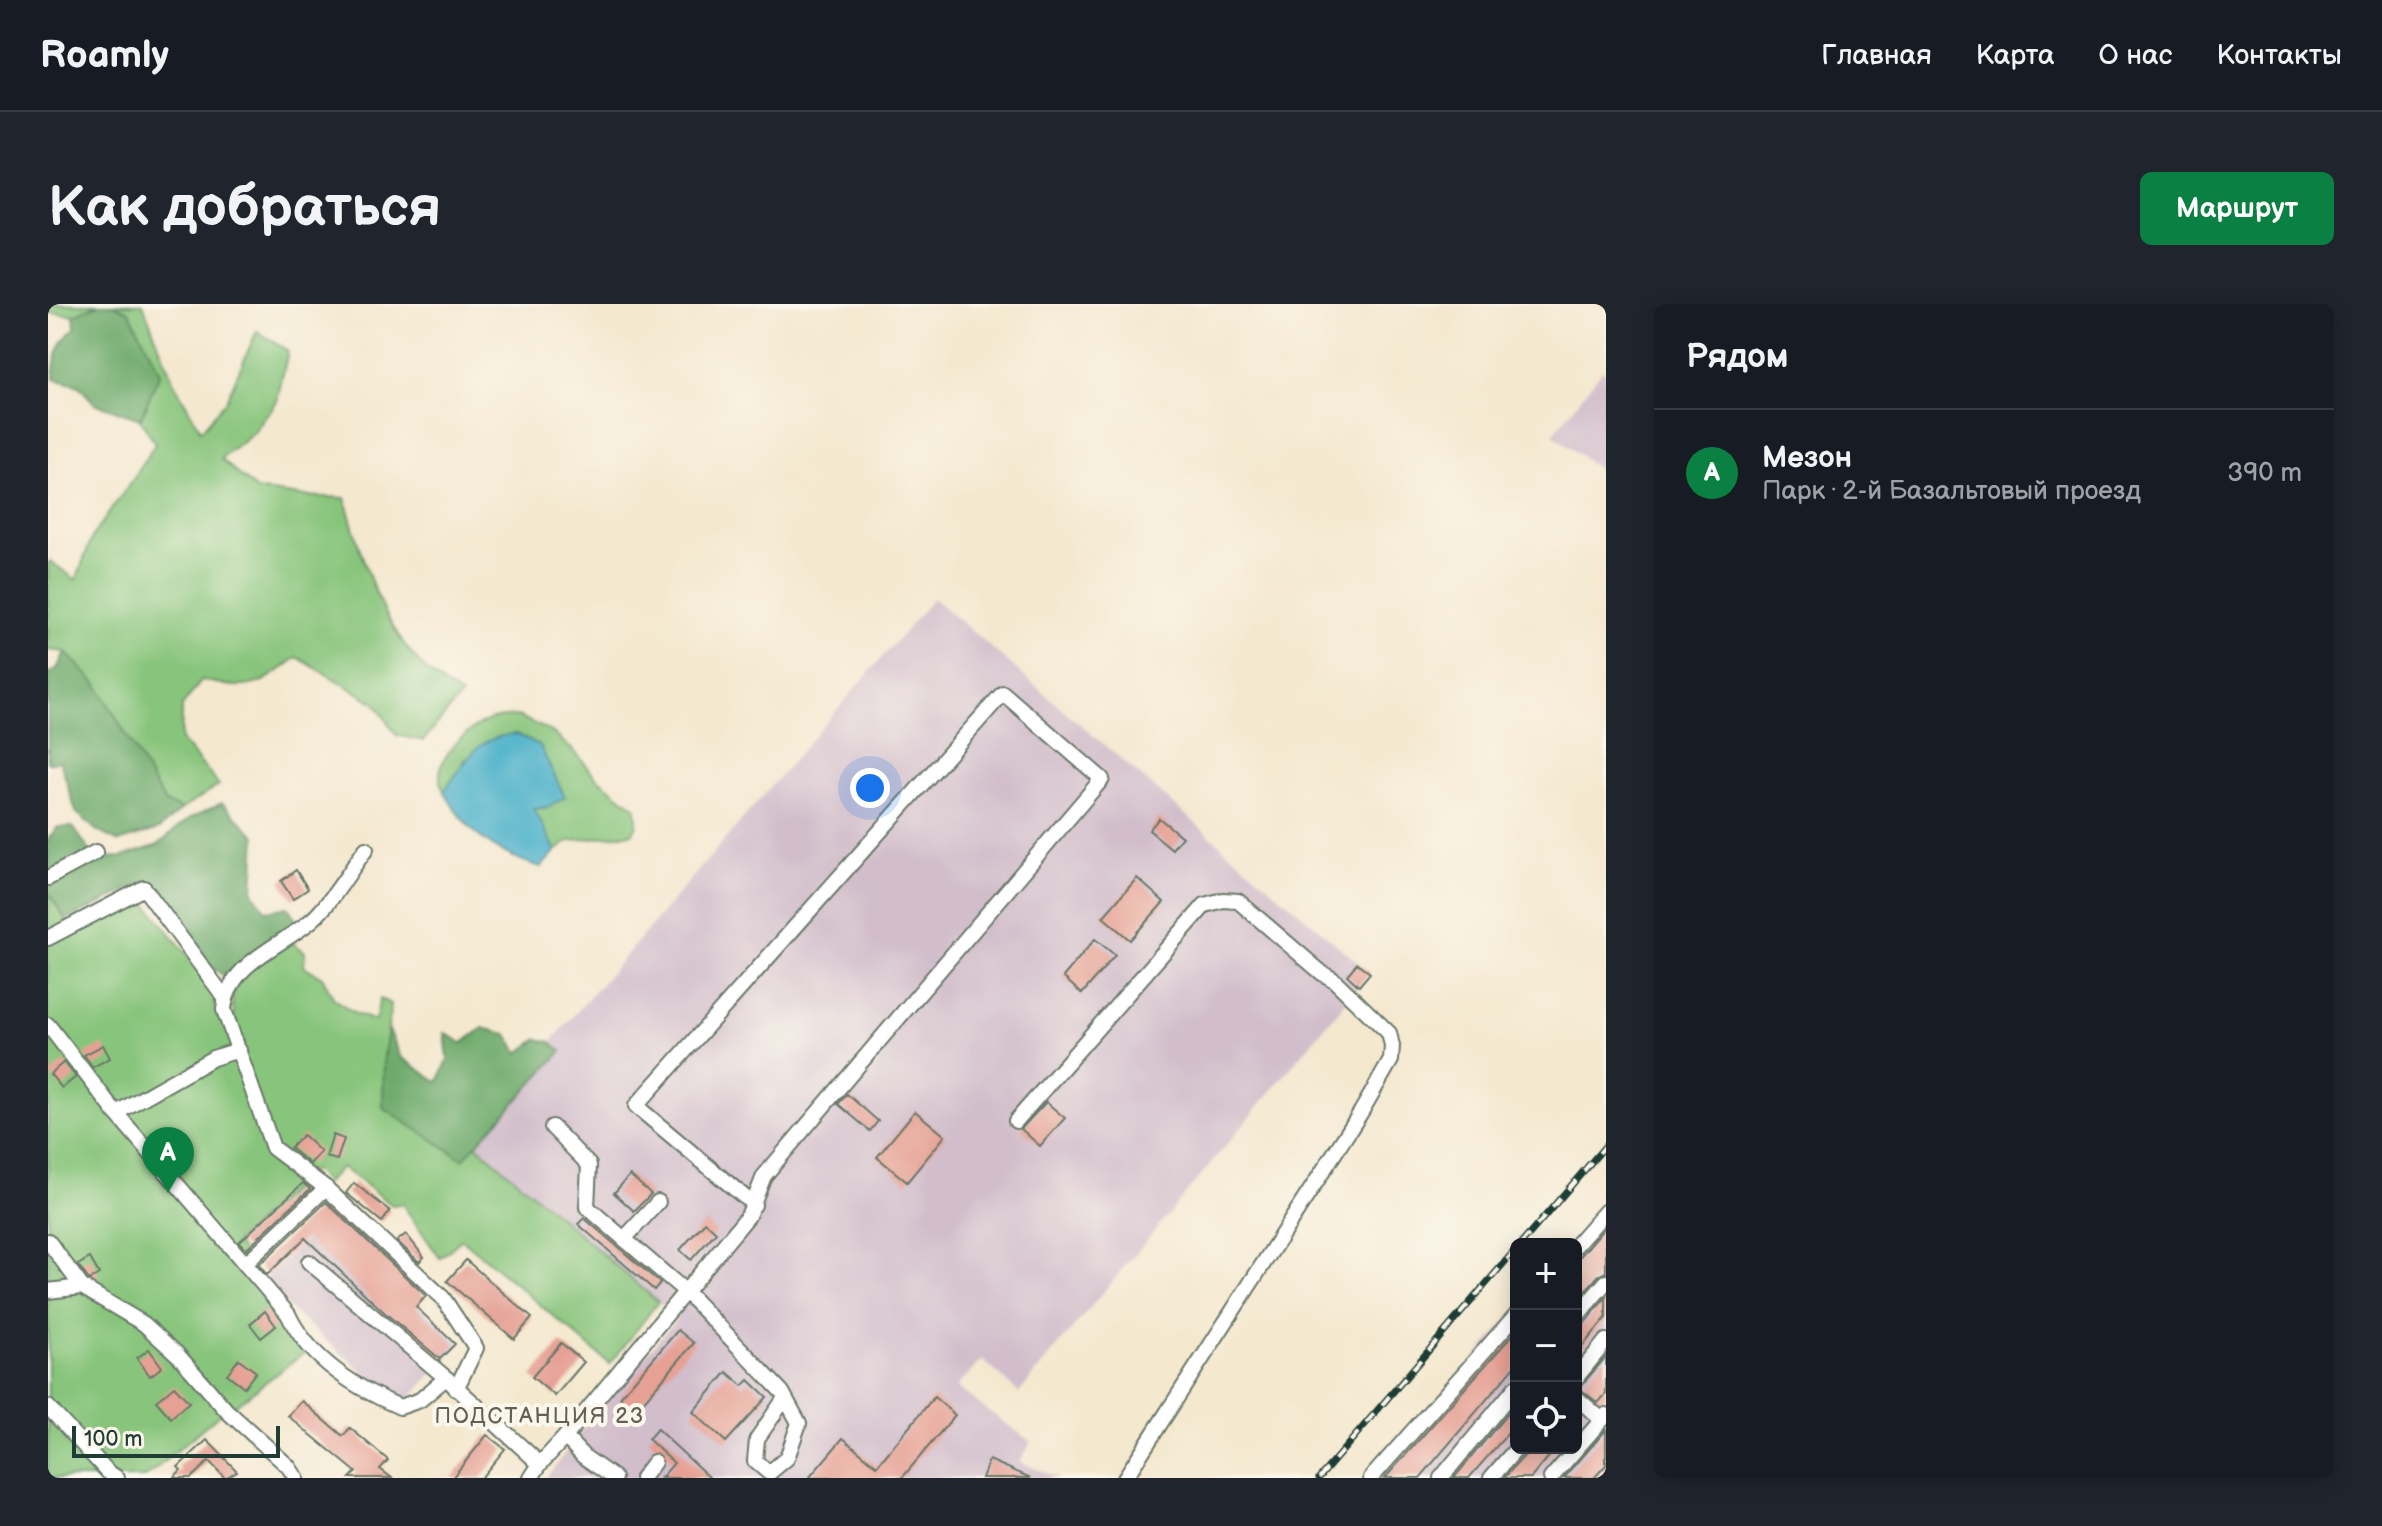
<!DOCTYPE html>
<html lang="ru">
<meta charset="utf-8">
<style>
:root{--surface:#171b24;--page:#20242c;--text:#f1f3f6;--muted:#9ea1a6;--line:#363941;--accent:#0b8043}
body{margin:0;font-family:"Balsamiq Sans",sans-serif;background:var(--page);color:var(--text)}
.controls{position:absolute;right:24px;bottom:24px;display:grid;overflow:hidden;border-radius:12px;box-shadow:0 4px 20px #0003}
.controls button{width:72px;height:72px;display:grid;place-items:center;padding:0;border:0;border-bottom:2px solid var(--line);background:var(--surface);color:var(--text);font:40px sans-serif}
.scale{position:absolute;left:24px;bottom:20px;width:208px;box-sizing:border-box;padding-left:8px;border:4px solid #1f3d34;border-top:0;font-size:22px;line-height:28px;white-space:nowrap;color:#1f3d34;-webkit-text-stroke:6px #fbf7ec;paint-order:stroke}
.you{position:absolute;left:822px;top:484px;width:28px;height:28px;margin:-20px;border:6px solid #fff;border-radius:50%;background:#1a73e8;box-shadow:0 0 0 12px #1a73e833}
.badge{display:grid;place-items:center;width:52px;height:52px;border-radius:50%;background:var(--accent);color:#fff;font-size:26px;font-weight:700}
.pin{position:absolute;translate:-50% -66px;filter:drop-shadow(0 2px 4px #0008)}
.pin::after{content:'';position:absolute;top:42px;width:28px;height:24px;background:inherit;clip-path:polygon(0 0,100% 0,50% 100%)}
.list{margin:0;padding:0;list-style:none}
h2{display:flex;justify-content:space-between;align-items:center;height:104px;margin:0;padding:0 32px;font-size:34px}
h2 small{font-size:26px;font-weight:400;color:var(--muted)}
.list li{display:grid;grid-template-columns:52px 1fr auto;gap:24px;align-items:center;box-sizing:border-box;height:128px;padding:0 32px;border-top:2px solid var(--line)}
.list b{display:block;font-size:30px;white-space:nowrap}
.list p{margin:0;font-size:26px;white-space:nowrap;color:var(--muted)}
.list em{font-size:26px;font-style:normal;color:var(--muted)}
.icon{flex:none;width:44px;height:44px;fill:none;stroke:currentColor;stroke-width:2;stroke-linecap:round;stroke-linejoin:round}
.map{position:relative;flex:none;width:1558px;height:1174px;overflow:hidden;border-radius:12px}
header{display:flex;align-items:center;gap:48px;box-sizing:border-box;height:112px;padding:0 40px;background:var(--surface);border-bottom:2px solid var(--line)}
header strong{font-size:38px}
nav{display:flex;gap:44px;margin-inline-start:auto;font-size:28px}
.intro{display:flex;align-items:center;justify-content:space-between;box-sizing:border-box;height:192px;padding:0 48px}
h1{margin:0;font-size:56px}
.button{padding:20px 36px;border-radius:12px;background:var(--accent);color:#fff;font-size:28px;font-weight:700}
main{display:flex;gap:48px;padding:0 48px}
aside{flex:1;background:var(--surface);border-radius:12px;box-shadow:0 4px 20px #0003}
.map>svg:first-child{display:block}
.industrial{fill:#d1bdcb}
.green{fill:#88c57c;stroke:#548158;stroke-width:2}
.forest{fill:#6eaa6c;stroke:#467450;stroke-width:2}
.water{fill:#4ab0c9;stroke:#34767e;stroke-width:2}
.building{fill:#e6a094}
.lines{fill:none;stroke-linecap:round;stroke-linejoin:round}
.minor-casing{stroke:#6a796a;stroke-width:18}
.minor{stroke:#fff;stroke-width:14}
.rail-casing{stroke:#1f3d34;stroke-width:7}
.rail{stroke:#fbf7ec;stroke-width:4;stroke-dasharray:12;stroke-linecap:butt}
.labels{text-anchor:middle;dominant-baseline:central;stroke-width:8;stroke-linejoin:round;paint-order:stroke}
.neighbourhood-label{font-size:22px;letter-spacing:2px;fill:#656056;stroke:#fbf7ec}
</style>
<header>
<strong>Roamly</strong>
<nav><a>Главная</a><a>Карта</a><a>О нас</a><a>Контакты</a></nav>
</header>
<div class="intro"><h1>Как добраться</h1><a class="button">Маршрут</a></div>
<main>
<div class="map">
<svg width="1558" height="1174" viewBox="0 0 1558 1174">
<rect width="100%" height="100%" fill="#fbf7ec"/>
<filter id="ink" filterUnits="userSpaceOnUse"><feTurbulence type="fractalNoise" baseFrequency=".0125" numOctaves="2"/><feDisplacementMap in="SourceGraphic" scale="16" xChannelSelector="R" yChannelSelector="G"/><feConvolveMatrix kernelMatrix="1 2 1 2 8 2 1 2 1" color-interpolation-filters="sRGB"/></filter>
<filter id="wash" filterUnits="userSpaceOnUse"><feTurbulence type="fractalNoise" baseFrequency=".006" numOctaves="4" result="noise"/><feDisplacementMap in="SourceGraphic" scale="32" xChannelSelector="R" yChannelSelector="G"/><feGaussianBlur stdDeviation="1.8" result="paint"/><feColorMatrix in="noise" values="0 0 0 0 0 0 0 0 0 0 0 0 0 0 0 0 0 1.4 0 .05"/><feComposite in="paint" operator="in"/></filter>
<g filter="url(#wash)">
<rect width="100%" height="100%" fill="#f4e8cf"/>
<g class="industrial">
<path d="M1554,66L1558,69V171L1505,131Z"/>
<path d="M885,294L1322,669L971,1089L935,1056L908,1083L983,1138L972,1158L1010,1174H498L539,1120L629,1014L427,840L513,747L503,738Z"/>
<path d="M1558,902V1174H1323L1468,1006V1144H1528V940Z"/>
<path d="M277,916L413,1040L361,1095H347L242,1005L216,976Z"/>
</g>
<g class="green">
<path d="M0,0H51L26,11L0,9Z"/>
<path d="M65,0H95L125,77L153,127L178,96L209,27L240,47L229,97L206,129L173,155L208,186L253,192L297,194C313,254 332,320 378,366C388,376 402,383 413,392L375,437L348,431L327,399L249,353C210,384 202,388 154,376L134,402L133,436L171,481L134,505L117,499L17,348L0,346V261L2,257L28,276L45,231L86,174L107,140L92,115L99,102L81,7Z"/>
<path d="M470,412L504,428L529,450L548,473L588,504L589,520L585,529L521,537L508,547L485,505L501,503L517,493L417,455L412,467L396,487C379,458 419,424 444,415C452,413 462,413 470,412Z"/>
<path d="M0,588L26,629L94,594L149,663L168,697L165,700L187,739L196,740C168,675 193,670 244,638L257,648L256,662L274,673L286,695L308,710L327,717L332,695L343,700L336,754V772L415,855L427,840L610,998L562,1060L414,935L392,954L354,900L344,901L293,863L278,879L265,866L188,938L257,1048L186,1102L170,1111L97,1174H0Z"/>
</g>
<g class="forest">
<path d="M51,0H65L81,7L112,69L92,115L46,99L31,82L6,75C5,56 11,37 27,24L26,11Z"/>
<path d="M17,348L49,380L117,499L134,505L111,525L71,538L49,527L28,508L12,457L0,459V370L9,365Z"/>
<path d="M174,499L208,532L205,588L218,607L240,603L248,616L238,628L176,672L158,659L100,577L18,616L0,588V535L10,523H25L47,554L74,553L110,541L140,515Z"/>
<path d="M435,724L459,730L471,749L490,735L503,738L514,747L415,855L335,804L336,754L341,726L353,753L390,778L400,756L397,729L415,739Z"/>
</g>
<path class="water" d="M468,430L492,442L517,493L501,503L486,505L508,547L493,563C447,549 419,530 396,487C420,457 425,433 468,430Z"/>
<g id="blocks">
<g class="building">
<path d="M1111,514L1134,533L1124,545L1101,526Z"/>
<path d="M248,566L260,585L245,595L233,577Z"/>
<path d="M1089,574L1116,598L1082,636L1055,613Z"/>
<path d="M1047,635L1067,651L1034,690L1015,673Z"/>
<path d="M1309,659L1322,669L1311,682L1299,671Z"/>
<path d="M55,741L62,754L45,763L36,751Z"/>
<path d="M16,758L28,773L14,784L2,770Z"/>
<path d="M799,790L830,817L822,827L790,800Z"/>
<path d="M998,798L1017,814L992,842L973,825Z"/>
<path d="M867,807L897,832L859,878L829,853Z"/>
<path d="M255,831L273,848L262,860L242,844Z"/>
<path d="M285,831L296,835L289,856L278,853Z"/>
<path d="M582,871L603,890L586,907L566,889Z"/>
<path d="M255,879L262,885L198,945L191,938Z"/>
<path d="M306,879L342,907L334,918L298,889Z"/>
<path d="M278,898L378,992L368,1003L407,1040L392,1055L337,1009L257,934L219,971L211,961Z"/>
<path d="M536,914L612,979L606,986L530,920Z"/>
<path d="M657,918L668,928L643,956L632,946Z"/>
<path d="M1558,922V968L1550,972L1528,998V957Z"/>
<path d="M358,930L376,953L371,958L349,937Z"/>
<path d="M42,954L51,970L41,976L30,961Z"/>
<path d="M418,956L484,1014L466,1035L399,977Z"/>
<path d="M1558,993V1014L1528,1050V1023L1536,1020Z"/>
<path d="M217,1007L228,1022L213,1034L202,1020Z"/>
<path d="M630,1026L646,1039L587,1107L572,1093Z"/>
<path d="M1468,1027V1061L1372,1174H1337Z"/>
<path d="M513,1039L536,1058L507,1092L484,1073Z"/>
<path d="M101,1045L114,1063L102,1072L89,1054Z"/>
<path d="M1558,1053V1090L1550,1099L1531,1084Z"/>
<path d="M191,1055L208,1068L196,1083L179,1070Z"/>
<path d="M679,1068L695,1082L701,1076L719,1093L678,1138L645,1108Z"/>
<path d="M126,1082L141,1098L123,1114L108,1097Z"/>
<path d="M886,1093L907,1111L854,1174H761L795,1134L829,1162Z"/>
<path d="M254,1097L295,1132L302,1124L340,1156L332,1165L344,1174H302L308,1168L240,1112Z"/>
<path d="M1468,1099V1120L1421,1174H1406Z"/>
<path d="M609,1125L662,1174H613L626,1159L600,1135Z"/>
<path d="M1558,1126V1161L1546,1174H1516Z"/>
<path d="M439,1131L457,1145L433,1174H404Z"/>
<path d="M159,1136L189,1167L177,1174L161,1157L143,1174H125L133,1166L130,1163Z"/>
<path d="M1479,1144H1508L1483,1174H1456L1477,1151Z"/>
<path d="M941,1156L983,1174H934Z"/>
</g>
</g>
</g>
<g filter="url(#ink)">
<use href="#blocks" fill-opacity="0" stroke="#6a796a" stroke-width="2"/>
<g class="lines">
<defs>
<g id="minor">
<path d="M318,545C302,566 284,598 265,615C233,643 180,658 176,706L225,844L278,884L395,994L428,1044L408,1085"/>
<path d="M0,574L48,548"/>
<path d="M0,634L96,584L177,694"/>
<path d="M0,721L68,809L240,1010C261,1055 308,1084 352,1103L372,1096L398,1074"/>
<path d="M68,809L165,754L191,746"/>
<path d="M968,817L1157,601L1175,596L1190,597L1274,669L1286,676L1341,729L1344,742L1343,756L1313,808L1077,1174"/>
<path d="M504,823L541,861L539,903L638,988L734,1088L751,1119L739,1154L721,1169L707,1157L709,1135L737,1094"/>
<path d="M576,935L610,898"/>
<path d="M0,937L34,983L96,1020L130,1051L179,1107L240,1162L248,1174"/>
<path d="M1528,941L1558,907"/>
<path d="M261,958L398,1074L492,1160"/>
<path d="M197,960L278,884"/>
<path d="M0,987L34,983"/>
<path d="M1528,1013L1558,978"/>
<path d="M1528,1074L1558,1037"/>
<path d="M1528,1093L1554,1116"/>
<path d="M0,1103L60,1168L69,1174"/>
<path d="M517,1133L535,1152L566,1174"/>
<path d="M483,1174L492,1160L517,1133L700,912L716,872L1054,475L955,389L588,802L706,901"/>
<path d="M594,1174L606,1158"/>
<path d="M1323,1174L1468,1011"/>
<path d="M1393,1174L1468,1083"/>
<path d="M1443,1174L1469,1144"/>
<path d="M1503,1174L1558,1111"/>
</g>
</defs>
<use href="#minor" class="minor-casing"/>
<use href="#minor" class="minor"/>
<defs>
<g id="rail">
<path d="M1473,940L1558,841"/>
<path d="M1271,1174L1468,945"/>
</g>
</defs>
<use href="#rail" class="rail-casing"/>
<use href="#rail" class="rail"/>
</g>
</g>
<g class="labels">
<g class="neighbourhood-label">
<text x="492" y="1112">ПОДСТАНЦИЯ 23</text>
</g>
</g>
</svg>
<div class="controls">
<button>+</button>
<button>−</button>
<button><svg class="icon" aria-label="locate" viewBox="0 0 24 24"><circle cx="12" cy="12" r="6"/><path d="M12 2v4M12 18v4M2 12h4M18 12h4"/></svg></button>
</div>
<div class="scale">100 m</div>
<div class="you"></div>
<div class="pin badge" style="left:120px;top:889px">A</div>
</div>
<aside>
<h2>Рядом<small></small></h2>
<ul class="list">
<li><span class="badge">A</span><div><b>Мезон</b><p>Парк · 2-й Базальтовый проезд</p></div><em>390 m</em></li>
</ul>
</aside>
</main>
